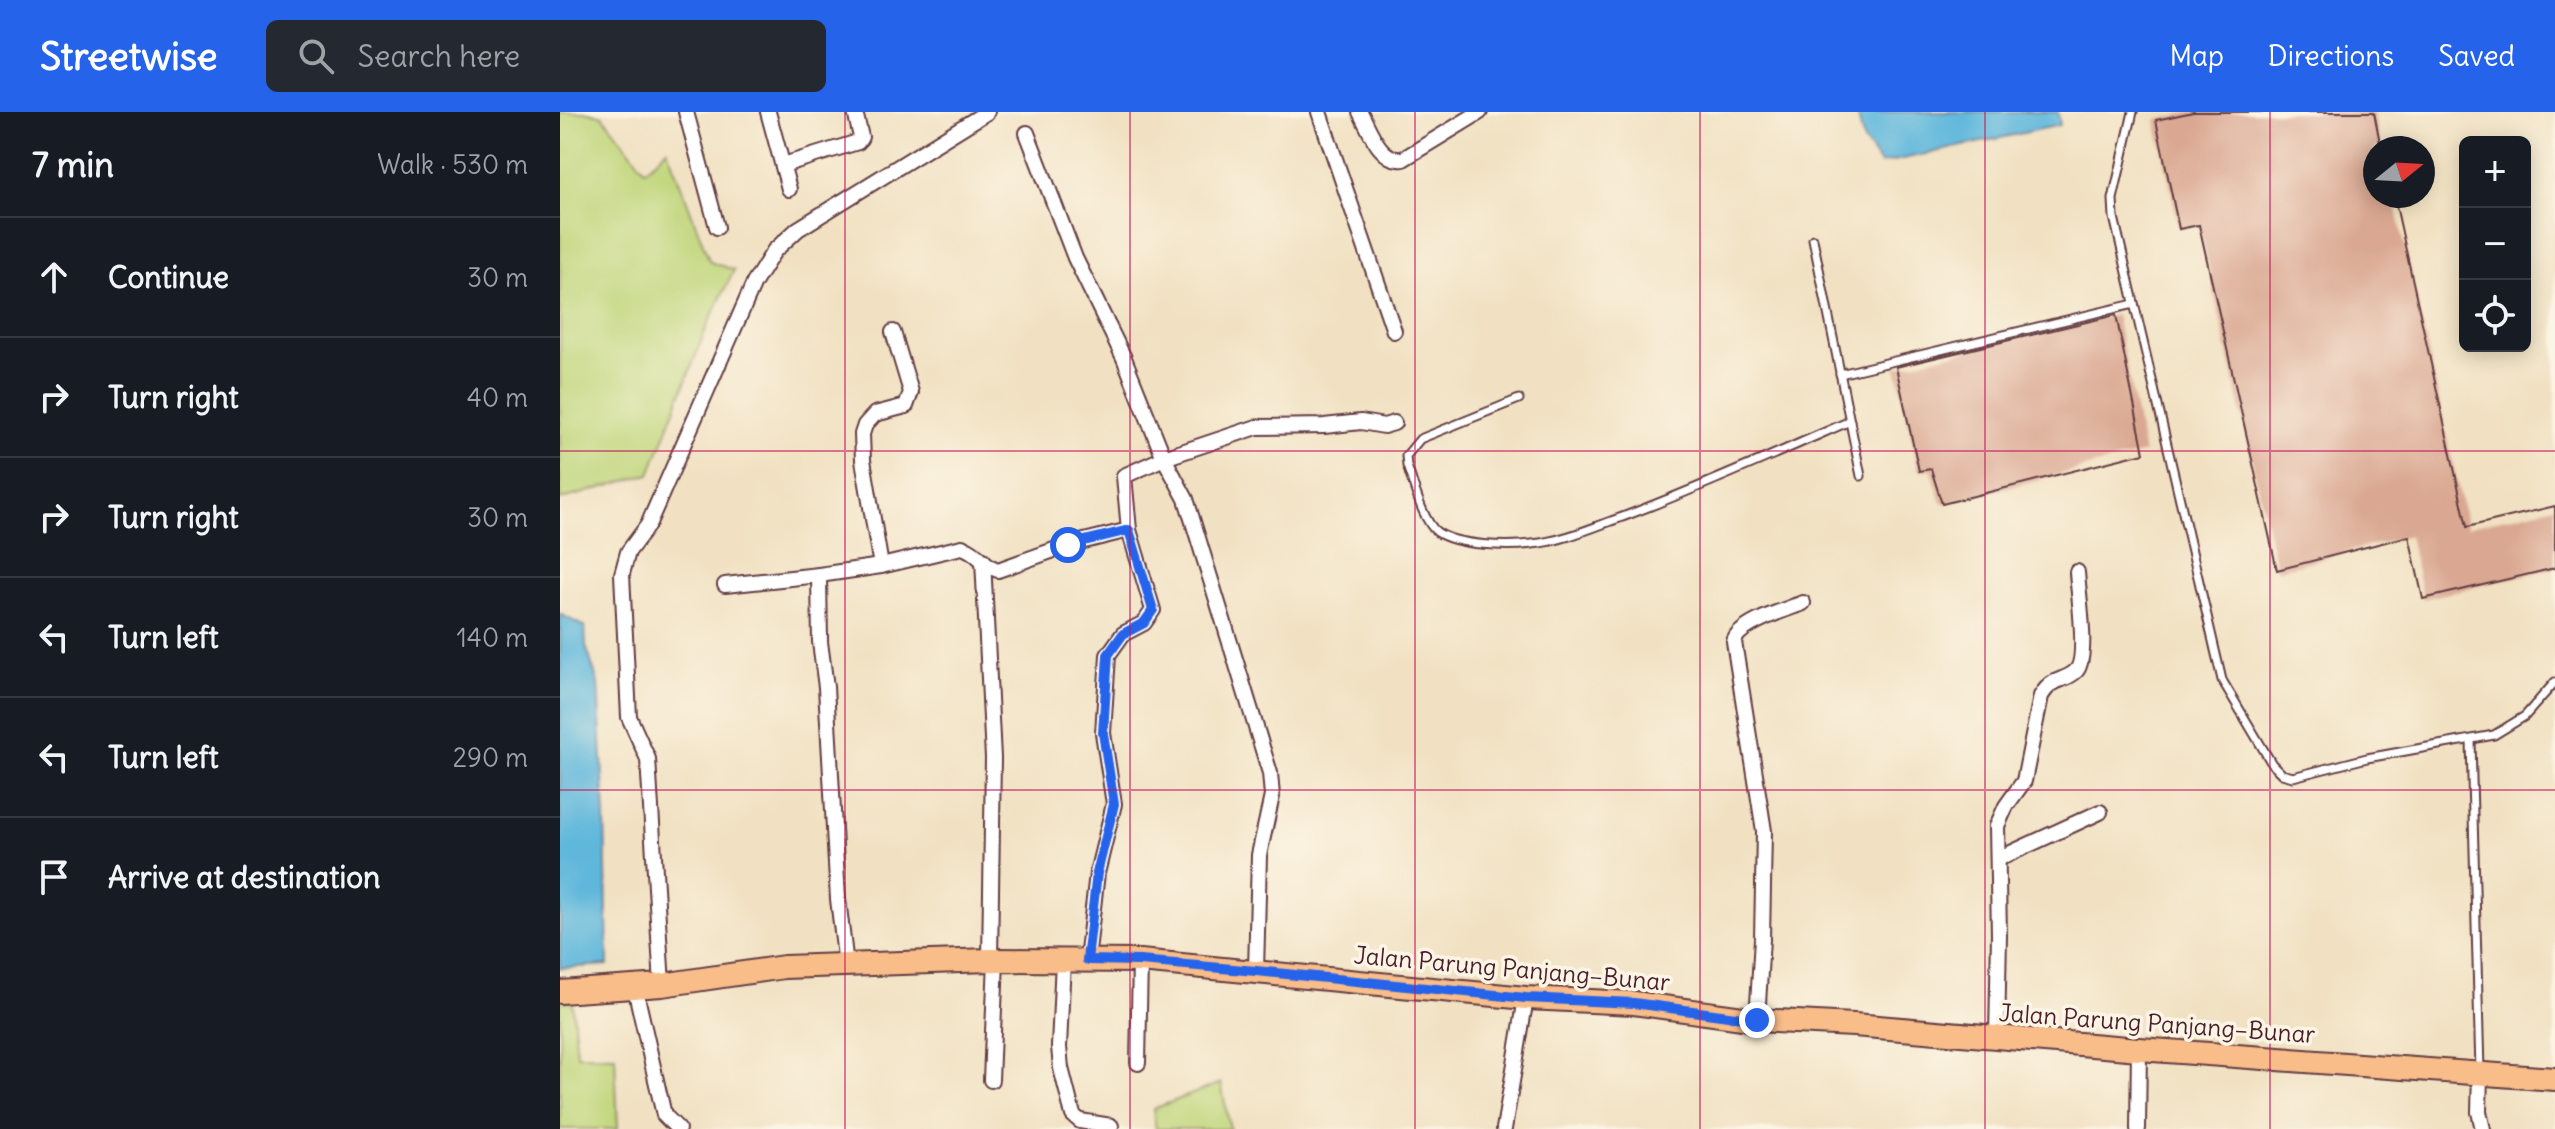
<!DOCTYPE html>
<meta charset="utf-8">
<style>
:root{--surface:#171b24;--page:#242831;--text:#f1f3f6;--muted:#9ea1a6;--line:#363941;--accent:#2563eb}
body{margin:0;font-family:Delius,sans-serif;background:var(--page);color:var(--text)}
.controls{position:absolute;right:24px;top:24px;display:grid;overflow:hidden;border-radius:12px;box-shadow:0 4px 20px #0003}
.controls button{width:72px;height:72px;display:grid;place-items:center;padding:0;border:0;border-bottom:2px solid var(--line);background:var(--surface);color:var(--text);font:40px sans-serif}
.compass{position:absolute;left:1803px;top:24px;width:72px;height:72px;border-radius:50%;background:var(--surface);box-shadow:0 4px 20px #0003;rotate:72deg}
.stop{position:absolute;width:24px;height:24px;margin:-18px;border:6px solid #2563eb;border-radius:50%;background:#fff}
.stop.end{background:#2563eb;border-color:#fff;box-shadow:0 2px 8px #0008}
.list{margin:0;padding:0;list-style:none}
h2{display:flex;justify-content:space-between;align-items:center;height:104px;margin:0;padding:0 32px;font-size:34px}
h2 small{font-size:26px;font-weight:400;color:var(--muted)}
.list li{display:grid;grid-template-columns:52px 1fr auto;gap:24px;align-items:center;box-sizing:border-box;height:120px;padding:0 32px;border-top:2px solid var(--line)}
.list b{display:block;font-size:30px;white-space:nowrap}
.list em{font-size:26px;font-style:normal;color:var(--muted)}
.icon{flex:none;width:44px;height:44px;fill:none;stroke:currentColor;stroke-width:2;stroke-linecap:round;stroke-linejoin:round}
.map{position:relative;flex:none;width:1995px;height:1017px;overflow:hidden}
header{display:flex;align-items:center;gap:48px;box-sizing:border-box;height:112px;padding:0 40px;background:var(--accent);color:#fff}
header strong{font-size:38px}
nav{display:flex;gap:44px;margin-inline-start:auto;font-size:28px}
.search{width:560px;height:72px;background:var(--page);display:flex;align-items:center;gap:20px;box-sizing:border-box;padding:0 28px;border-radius:12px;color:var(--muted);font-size:30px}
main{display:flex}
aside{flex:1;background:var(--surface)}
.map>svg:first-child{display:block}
.green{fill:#bfd67a;stroke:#847a52;stroke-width:2}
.water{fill:#5fb7dc;stroke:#546b84;stroke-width:2}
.building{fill:#daa892}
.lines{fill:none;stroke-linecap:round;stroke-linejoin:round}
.lane-casing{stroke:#633c42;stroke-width:11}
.street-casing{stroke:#633c42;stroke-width:18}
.primary-casing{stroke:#633c42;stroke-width:26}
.lane{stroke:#fff;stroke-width:7}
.street{stroke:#fff;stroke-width:14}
.primary{stroke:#f8bd89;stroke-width:22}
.route{stroke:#2563eb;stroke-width:10}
.grid{fill:none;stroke:#c2185b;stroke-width:2;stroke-opacity:0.55}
.labels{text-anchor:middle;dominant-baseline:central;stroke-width:7;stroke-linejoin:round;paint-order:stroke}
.street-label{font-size:24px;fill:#4a1f2b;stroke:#fcf5e5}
</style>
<header>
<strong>Streetwise</strong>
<div class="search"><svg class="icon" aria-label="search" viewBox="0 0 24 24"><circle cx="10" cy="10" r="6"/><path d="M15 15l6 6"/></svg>Search here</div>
<nav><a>Map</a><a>Directions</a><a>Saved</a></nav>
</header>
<main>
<aside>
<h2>7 min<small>Walk · 530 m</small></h2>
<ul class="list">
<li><svg class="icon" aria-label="ahead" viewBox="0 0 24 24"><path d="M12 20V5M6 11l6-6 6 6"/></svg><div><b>Continue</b></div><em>30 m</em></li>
<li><svg class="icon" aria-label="right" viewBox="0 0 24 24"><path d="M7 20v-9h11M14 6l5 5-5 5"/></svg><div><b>Turn right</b></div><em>40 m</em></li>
<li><svg class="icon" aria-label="right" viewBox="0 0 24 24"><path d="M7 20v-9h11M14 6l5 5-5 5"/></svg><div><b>Turn right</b></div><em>30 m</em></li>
<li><svg class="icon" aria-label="left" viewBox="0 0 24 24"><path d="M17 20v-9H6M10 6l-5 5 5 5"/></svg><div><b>Turn left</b></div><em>140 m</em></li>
<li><svg class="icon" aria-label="left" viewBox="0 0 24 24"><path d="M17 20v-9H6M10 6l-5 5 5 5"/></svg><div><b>Turn left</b></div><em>290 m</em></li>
<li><svg class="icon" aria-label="arrive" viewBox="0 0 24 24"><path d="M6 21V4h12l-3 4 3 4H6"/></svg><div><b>Arrive at destination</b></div></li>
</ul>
</aside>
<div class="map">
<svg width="1995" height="1017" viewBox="0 0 1995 1017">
<rect width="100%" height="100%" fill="#fcf5e5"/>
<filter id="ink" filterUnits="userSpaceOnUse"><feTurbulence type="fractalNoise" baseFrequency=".0125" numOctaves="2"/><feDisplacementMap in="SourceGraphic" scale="16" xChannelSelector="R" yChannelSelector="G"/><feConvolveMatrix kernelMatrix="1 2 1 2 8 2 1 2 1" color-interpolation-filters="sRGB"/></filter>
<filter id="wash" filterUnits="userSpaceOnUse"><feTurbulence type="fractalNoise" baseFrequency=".006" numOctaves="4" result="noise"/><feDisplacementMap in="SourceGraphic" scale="32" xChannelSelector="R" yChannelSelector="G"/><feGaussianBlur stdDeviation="1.8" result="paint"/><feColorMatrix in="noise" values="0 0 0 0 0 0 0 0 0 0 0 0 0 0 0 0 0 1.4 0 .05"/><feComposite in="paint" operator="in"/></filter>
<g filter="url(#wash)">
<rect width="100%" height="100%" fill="#f1e1c2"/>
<g class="green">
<path d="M0,0H29L43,4L85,58L107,37L150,150L174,158L148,212L90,362L0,388Z"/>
<path d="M12,889L17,943L55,944L58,1017H0V890Z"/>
<path d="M661,971L670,1017H596L593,997Z"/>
</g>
<g class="water">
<path d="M1297,0H1498L1500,13L1320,52L1303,27Z"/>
<path d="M0,502L25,515L26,534L38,571L45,703L48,853L0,856Z"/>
</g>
<g id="blocks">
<g class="building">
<path d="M1633,0H1814L1821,36H1815V84H1834L1907,415L1995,394V456L1863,487L1849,424L1717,458L1639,113L1619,117L1596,8Z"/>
<path d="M1556,203L1584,341L1382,392L1371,357L1359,359L1336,255Z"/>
</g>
</g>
</g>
<g filter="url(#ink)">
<use href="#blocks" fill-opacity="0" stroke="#633c42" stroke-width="2"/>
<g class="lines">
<defs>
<g id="lane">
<path d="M1573,0L1553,87L1554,105L1662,568L1712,652L1722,662L1733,665L1807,646L1934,623L1965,604L1995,570"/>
<path d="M1253,127L1301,364"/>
<path d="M1280,262L1574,192"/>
<path d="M959,287L860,327L846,344L847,354C853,370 863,410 877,420C897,434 949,435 972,432C1004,429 1036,414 1065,404C1142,375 1215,342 1290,309"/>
<path d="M1911,629L1920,959"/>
</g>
<g id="street">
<path d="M126,0L157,115"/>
<path d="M208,0L229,77"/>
<path d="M759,0L834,219"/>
<path d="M800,0C810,18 820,50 843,47L920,0"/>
<path d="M467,21L515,146L564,246L604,346L626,387L710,661L712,684L699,743L696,859"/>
<path d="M223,53L298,30L301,25L295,0"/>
<path d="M423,448L433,646L430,848"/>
<path d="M321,454L303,348L302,322L305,313L315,302L346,294L351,280L333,220"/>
<path d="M259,463L321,454L402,435C418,439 423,454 438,458L508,433L569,418"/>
<path d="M165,473L259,463L260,530L266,575L278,787L286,853"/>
<path d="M1438,747L1540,700"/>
<path d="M503,848L499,935L501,956L513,1003L520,1009L551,1014"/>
<path d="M527,848L537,761L554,692L543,621L548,543L563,522L584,511L593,498L569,418L564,364L604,346L697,315L764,314L801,310L824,314L834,311"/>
<path d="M102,873L88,647L69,605L62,462L68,440L88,413L194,171L214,139L238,117L427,0"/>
<path d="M75,876L104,1003L118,1017"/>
<path d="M1197,908L1202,827L1204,719L1174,530C1178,512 1225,498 1243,491"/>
<path d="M1437,924L1439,823L1437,714L1446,694L1464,669L1481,584C1493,564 1503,571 1516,559C1529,546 1518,480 1517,460"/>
<path d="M578,951L580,849"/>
<path d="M1920,960L1919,1000L1923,1017"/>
<path d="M431,968L436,848"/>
<path d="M944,1017L966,886"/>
<path d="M1578,1017L1579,937"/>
</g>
<path id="primary" d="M0,880L102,873L224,855L430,848L580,849L966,886L1074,891L1197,908L1294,913L1579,937L1995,967"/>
</defs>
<use href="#lane" class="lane-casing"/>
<use href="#street" class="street-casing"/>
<use href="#primary" class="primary-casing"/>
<use href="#lane" class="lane"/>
<use href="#street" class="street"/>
<use href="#primary" class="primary"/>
</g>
</g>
<g class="lines" filter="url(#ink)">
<path class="route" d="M508,433L569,418L593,498L584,511L563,522L548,543L543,621L554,692L537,761L527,848L580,849L696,859L966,886L1074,891L1197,908"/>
</g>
<path class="grid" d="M285,0V1017M570,0V1017M855,0V1017M1140,0V1017M1425,0V1017M1710,0V1017M0,339H1995M0,678H1995"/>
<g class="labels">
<g class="street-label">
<text transform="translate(952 856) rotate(5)">Jalan Parung Panjang–Bunar</text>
<text transform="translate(1597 911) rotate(4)">Jalan Parung Panjang–Bunar</text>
</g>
</g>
</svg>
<div class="controls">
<button>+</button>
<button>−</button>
<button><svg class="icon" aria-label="locate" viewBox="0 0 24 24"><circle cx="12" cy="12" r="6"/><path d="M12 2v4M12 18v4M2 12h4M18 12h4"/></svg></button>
</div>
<svg class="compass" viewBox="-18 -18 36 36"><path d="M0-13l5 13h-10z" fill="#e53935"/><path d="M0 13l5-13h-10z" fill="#9ea1a6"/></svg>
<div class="stop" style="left:508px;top:433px"></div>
<div class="stop end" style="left:1197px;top:908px"></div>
</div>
</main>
